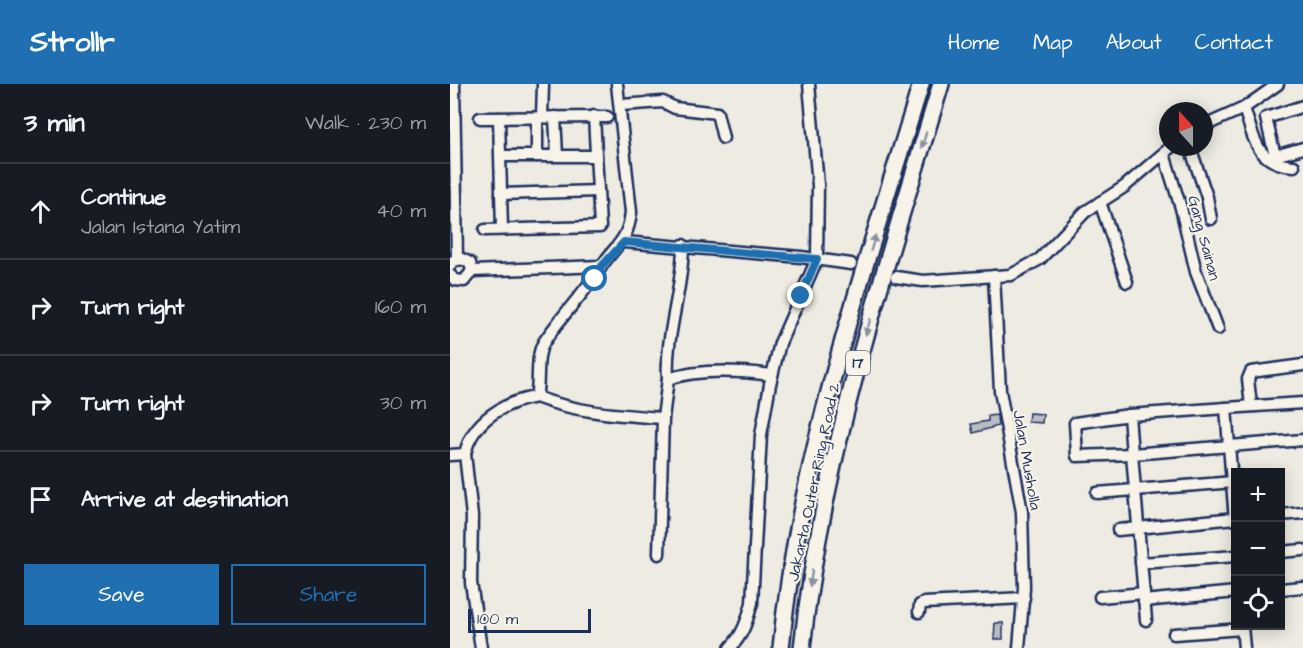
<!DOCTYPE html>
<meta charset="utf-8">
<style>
:root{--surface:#171b24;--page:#20242c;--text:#f1f3f6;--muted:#9ea1a6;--line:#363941;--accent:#1f6fb2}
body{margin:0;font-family:"Architects Daughter",sans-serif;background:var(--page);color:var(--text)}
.controls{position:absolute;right:18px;bottom:18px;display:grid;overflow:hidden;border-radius:0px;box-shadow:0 3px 15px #0003}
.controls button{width:54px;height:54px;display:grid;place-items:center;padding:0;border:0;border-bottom:2px solid var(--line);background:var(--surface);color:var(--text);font:30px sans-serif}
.compass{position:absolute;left:709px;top:18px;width:54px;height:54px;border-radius:50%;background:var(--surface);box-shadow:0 3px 15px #0003;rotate:339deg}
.scale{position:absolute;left:18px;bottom:15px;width:123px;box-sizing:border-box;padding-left:6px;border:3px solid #1b2f5e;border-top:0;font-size:16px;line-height:21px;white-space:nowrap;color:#1b2f5e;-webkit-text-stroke:4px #f7f3e8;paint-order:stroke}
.stop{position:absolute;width:18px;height:18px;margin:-14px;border:4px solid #1f6fb2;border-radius:50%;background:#fff}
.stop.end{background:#1f6fb2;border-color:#fff;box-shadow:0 2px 6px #0008}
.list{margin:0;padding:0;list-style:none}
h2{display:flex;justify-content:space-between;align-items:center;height:78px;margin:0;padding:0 24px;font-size:26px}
h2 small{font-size:20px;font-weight:400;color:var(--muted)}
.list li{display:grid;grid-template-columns:39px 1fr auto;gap:18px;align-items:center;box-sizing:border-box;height:96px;padding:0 24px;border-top:2px solid var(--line)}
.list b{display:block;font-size:22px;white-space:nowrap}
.list p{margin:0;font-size:20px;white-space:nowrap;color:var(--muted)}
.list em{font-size:20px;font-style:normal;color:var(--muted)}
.actions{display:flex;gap:12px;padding:18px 24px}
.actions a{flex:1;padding:14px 0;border:2px solid var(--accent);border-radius:0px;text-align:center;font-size:21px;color:var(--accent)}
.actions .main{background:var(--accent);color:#fff}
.icon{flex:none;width:33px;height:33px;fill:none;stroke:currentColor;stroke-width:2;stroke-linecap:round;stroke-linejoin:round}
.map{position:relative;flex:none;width:853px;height:564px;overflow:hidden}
header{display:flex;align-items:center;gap:36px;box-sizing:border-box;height:84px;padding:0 30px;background:var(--accent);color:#fff}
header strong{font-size:28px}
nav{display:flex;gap:33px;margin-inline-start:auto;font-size:21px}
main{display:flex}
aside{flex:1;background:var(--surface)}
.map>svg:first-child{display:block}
.building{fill:#babdc2;stroke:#1b2f5e;stroke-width:1.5}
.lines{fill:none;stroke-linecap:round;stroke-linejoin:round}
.minor-tunnel{stroke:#c4c5c8;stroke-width:10;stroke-dasharray:10 5;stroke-linecap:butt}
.minor-casing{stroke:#1b2f5e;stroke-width:15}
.highway-casing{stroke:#1b2f5e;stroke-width:20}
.minor{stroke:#f7f3e8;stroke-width:10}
.highway{stroke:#f7f3e8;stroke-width:15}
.oneway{fill:#8991a3}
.route{stroke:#1f6fb2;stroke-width:8}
.labels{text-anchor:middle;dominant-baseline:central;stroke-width:4.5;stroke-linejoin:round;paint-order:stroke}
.shield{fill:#f7f3e8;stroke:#5d6a87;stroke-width:1.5}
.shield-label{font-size:15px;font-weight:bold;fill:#1b2f5e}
.street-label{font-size:16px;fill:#1b2f5e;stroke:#f7f3e8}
</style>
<header>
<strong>Strollr</strong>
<nav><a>Home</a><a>Map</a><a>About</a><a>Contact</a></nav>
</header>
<main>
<aside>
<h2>3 min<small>Walk · 230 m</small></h2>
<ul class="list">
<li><svg class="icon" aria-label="ahead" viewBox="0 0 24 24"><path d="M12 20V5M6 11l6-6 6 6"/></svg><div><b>Continue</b><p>Jalan Istana Yatim</p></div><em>40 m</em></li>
<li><svg class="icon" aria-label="right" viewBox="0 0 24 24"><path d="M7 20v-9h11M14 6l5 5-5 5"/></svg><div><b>Turn right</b></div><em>160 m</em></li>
<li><svg class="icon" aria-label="right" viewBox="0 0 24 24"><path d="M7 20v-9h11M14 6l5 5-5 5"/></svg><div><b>Turn right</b></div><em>30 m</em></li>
<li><svg class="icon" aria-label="arrive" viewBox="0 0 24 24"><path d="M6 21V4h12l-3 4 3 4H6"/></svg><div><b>Arrive at destination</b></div></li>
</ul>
<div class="actions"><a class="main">Save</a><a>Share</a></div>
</aside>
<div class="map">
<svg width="853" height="564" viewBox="0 0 853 564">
<rect width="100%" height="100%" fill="#eeebe2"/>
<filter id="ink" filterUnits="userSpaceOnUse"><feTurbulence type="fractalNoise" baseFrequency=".0167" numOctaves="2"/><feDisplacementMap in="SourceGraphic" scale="12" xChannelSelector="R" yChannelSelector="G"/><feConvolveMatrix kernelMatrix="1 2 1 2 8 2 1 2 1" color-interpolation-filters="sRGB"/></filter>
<g filter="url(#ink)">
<g class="building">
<path d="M579,329L593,330L592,339L578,338Z"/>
<path d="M547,331L548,342L523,349L521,340L538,337V332Z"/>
<path d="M545,539H553V555H544Z"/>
</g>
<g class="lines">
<path class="minor-tunnel" d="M401,180L440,191"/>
<defs>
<g id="minor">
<path d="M4,0L7,175"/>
<path d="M171,21L213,18L225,24L267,29L273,54"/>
<path d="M853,22L816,34L825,72L853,64"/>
<path d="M794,24C804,54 806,80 844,82"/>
<path d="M92,33L93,0"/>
<path d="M105,33L107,71"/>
<path d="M30,34L157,33"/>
<path d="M49,34L52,145"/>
<path d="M87,34V72"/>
<path d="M754,42L794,24L828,0"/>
<path d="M740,63L757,113L761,135"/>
<path d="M714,70L731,124L746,188L768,245"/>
<path d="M51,72H146"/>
<path d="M51,110L148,107"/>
<path d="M650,118L677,198"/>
<path d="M35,146L150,143L144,32"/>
<path d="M174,158L351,173L401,180"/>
<path d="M0,182L3,177L12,175L20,179L22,187L14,197L5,196L0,191"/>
<path d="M22,187L151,182"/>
<path d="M544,192L550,307L572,428L574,504L569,564"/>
<path d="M446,193L473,197L561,191L590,175L635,128L674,103L721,63"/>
<path d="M218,295C215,250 233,206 233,161"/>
<path d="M86,313C128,329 170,331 213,334"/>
<path d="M801,322L798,295L801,288L853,281"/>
<path d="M679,331L682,370L627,372L625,339Z"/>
<path d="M679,331L776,324"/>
<path d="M15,370L22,432L21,499L31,564"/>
<path d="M0,371L15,370C22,337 54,318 86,313C90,297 85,272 94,258C111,232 134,210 151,183C165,161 178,158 181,128L167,0"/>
<path d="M647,409L784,398"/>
<path d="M830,431L853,429"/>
<path d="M785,436L776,324L853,319"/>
<path d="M668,446L785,434"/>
<path d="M830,468L853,466"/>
<path d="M209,470L213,334L218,295C248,285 291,287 322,291"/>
<path d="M691,479L786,472"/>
<path d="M830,505L853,503"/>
<path d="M650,513L694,509"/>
<path d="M694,517L786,508"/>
<path d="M469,528L470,521L474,519L574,514"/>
<path d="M696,536L682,370L853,356"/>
<path d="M792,542L794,564"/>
<path d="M724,550L792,545"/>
<path d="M280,564C293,551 297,537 302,519L311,351L320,300L330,259L367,175L368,101L359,0"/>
</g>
<g id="highway">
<path d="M331,564C349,371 415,185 471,0"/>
<path d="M352,564C373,370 435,186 491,0"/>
</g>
</defs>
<use href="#minor" class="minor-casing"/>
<use href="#highway" class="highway-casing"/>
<use href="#minor" class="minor"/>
<use href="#highway" class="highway"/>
</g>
<defs><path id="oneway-solid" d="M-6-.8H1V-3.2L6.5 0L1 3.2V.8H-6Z" transform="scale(1.5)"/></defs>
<g class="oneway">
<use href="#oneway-solid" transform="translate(474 56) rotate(107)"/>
<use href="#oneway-solid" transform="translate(423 159) rotate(-73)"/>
<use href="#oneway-solid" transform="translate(418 243) rotate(107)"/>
<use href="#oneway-solid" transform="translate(361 494) rotate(98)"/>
</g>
</g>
<g class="lines" filter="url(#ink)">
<path class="route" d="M145,195L152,182L174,158L367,175L351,212"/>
</g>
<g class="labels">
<rect class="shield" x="396" y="267" width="24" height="24" rx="4.5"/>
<g class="shield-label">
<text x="408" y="279">17</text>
</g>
<g class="street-label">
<text transform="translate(754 154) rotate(75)">Gang Sainan</text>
<text transform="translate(577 376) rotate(80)">Jalan Musholla</text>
<text transform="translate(364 398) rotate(-78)">Jakarta Outer Ring Road 2</text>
</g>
</g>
</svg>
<div class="controls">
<button>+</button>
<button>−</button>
<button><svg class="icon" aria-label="locate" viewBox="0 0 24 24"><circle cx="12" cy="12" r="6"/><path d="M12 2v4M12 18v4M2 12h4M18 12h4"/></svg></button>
</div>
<svg class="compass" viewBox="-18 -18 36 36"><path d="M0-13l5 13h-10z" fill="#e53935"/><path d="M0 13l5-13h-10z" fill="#9ea1a6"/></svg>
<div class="scale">100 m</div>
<div class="stop" style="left:145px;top:195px"></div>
<div class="stop end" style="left:351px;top:212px"></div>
</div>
</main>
